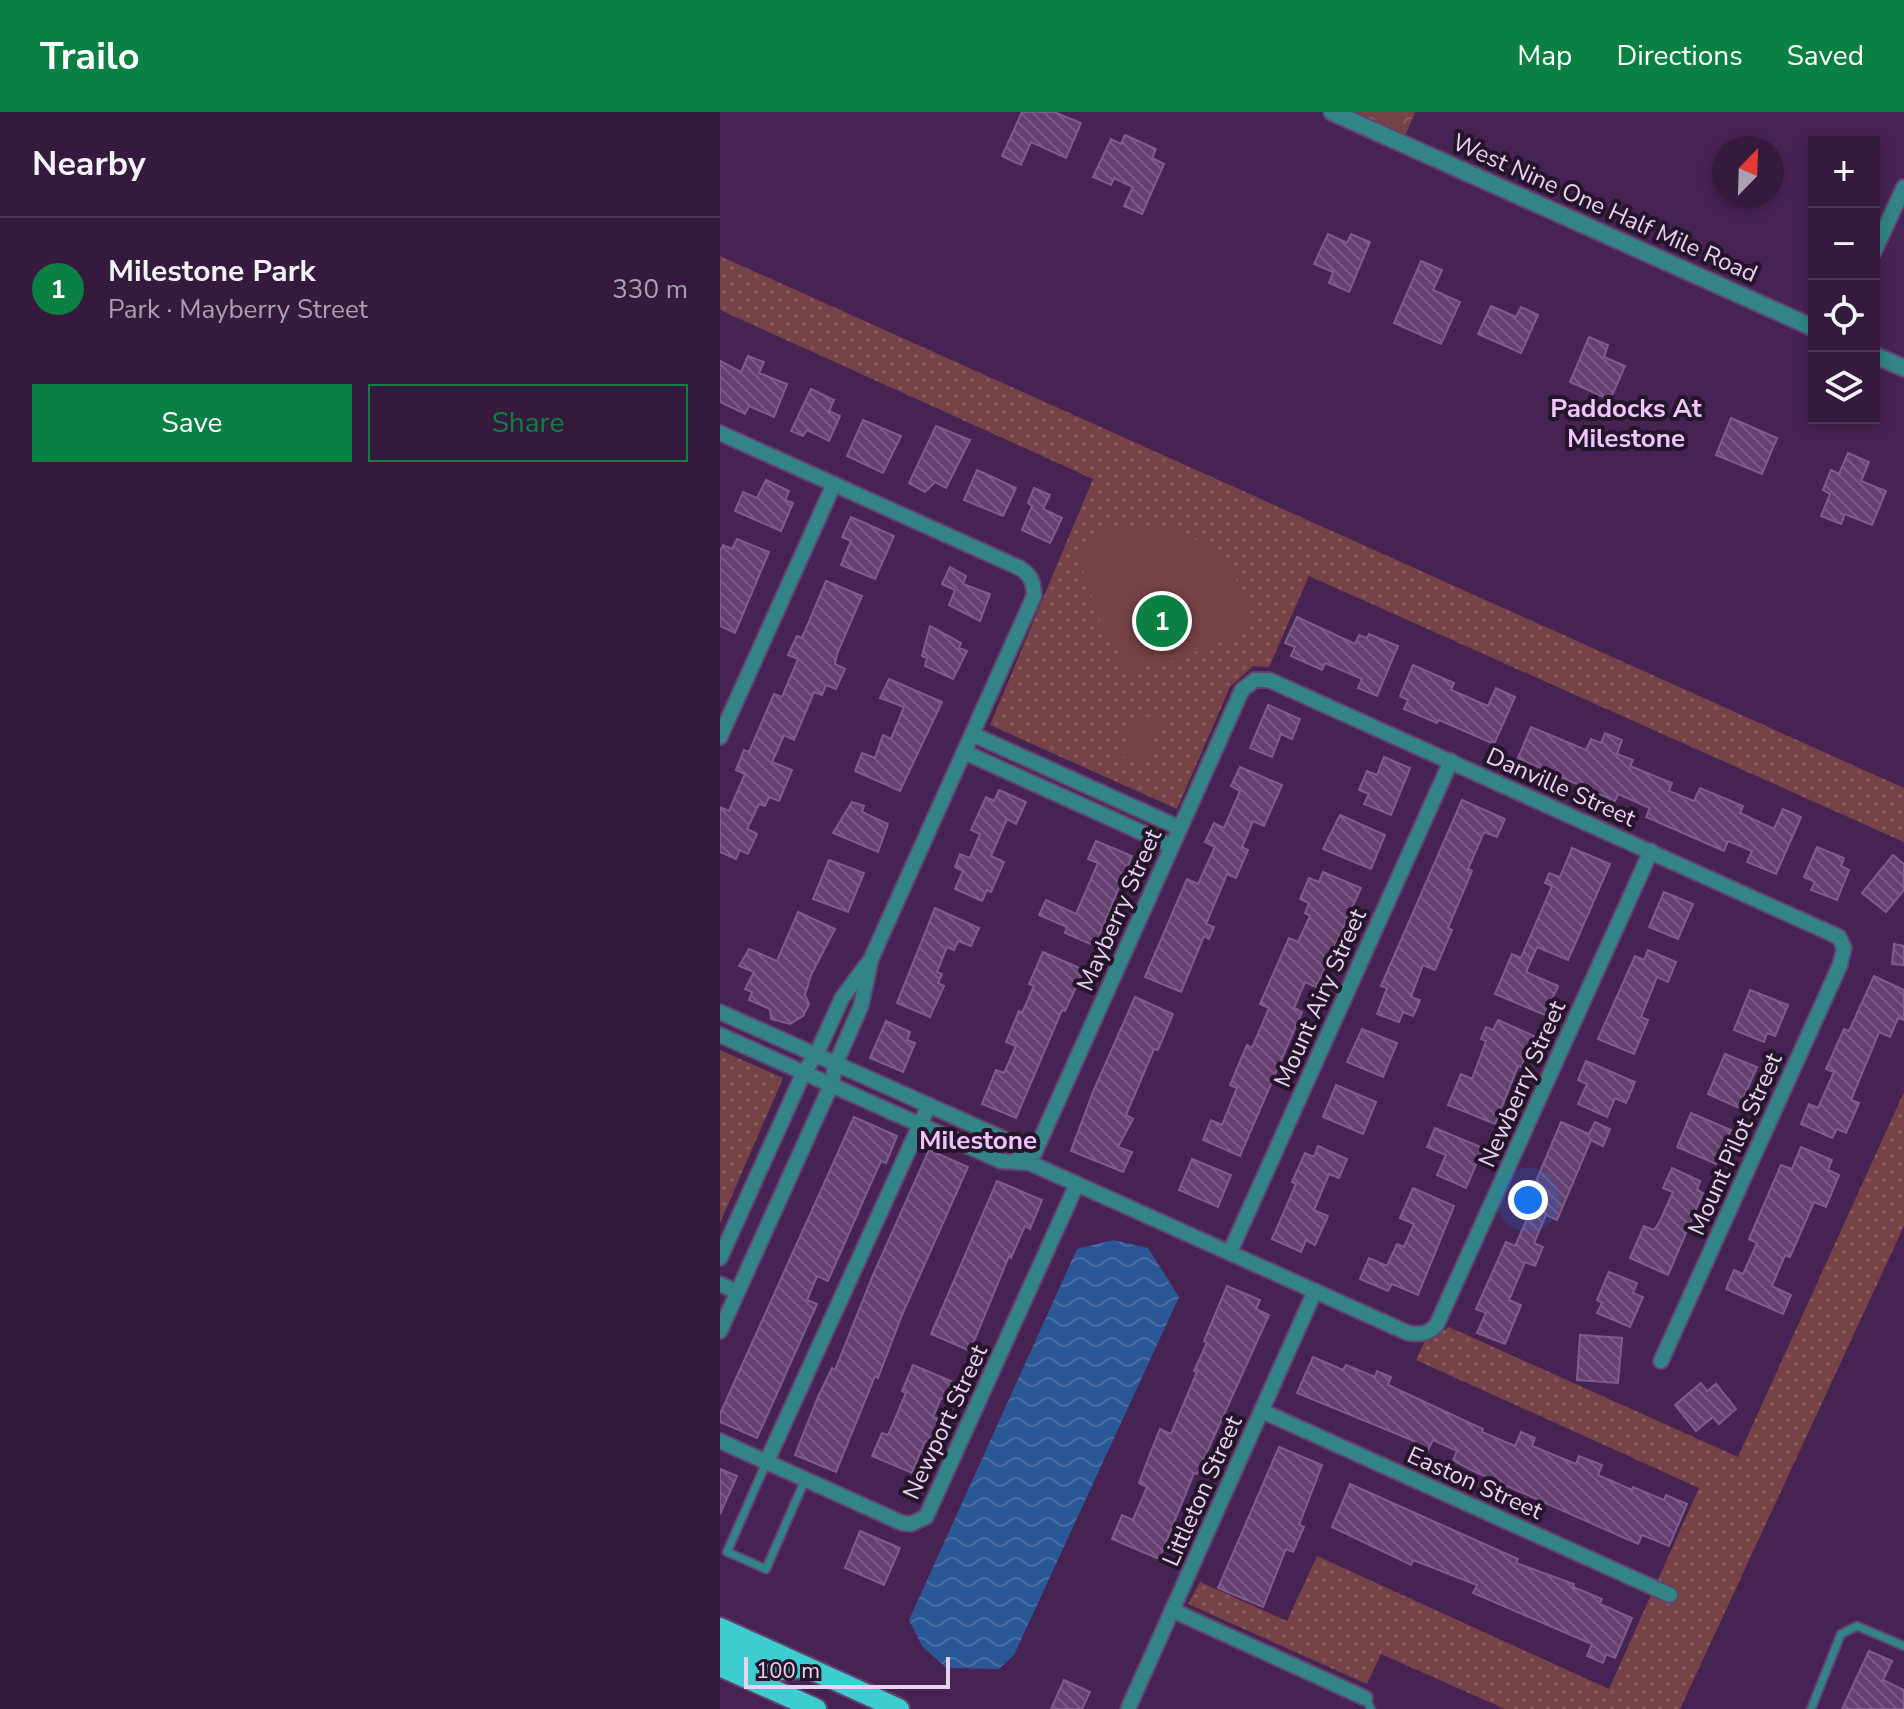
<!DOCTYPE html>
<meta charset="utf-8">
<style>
:root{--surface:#351a3e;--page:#402749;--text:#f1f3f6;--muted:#aaa1b0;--line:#4f3858;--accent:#0b8043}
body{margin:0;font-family:"Nunito Sans",sans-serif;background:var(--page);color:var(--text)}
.controls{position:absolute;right:24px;top:24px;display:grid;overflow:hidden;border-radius:0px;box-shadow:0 4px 12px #0003}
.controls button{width:72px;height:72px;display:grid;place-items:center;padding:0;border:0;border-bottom:2px solid var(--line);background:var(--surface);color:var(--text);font:40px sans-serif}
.compass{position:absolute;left:992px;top:24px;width:72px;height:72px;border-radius:50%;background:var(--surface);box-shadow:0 4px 12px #0003;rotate:23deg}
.scale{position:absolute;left:24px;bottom:20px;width:206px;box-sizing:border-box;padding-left:8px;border:4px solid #e7d2ef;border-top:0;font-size:22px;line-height:28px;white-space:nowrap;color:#e7d2ef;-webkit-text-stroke:6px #25152a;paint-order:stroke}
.you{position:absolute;left:808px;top:1088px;width:28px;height:28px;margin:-20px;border:6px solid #fff;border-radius:50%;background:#1a73e8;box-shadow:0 0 0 12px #1a73e833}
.badge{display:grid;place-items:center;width:52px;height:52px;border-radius:50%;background:var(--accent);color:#fff;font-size:26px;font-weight:700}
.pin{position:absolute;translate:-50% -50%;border:4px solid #fff;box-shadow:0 2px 8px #0006}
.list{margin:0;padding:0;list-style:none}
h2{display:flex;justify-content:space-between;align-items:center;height:104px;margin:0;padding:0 32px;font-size:34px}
h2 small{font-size:26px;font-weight:400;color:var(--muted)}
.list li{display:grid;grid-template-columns:52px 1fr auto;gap:24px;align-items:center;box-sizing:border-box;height:144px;padding:0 32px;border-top:2px solid var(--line)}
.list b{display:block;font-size:30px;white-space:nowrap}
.list p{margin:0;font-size:26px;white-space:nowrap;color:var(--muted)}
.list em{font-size:26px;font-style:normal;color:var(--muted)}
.actions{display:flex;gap:16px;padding:24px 32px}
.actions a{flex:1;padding:18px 0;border:2px solid var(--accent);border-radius:0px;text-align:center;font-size:28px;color:var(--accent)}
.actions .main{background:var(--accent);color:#fff}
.icon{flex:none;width:44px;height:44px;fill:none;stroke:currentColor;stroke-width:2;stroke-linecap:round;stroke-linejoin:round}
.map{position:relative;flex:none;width:1184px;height:1597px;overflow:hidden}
header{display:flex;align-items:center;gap:48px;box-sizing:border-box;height:112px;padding:0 40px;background:var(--accent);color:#fff}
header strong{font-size:38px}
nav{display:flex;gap:44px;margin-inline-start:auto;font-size:28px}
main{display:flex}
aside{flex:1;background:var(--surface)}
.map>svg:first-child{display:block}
.grass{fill:url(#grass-dots)}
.forest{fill:url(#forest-crowns)}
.pitch{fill:#754245}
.water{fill:url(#water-waves)}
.building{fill:url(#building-back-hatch);stroke:#815b8e;stroke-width:2}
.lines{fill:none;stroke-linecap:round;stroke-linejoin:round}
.service-casing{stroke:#64426f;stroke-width:11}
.minor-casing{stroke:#64426f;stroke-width:18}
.tertiary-casing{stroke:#64426f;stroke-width:20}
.primary-casing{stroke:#64426f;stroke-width:24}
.service{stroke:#328486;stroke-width:7}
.minor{stroke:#328486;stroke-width:14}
.tertiary{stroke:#328486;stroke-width:16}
.primary{stroke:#3ccdd0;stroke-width:20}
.labels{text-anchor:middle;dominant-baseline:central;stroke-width:8;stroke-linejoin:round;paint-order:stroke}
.street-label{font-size:24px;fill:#e7d2ef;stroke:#25152a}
.neighbourhood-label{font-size:26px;font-weight:bold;fill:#f0c5ff;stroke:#25152a}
</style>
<header>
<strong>Trailo</strong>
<nav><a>Map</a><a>Directions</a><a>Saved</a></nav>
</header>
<main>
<aside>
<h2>Nearby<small></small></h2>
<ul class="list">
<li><span class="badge">1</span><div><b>Milestone Park</b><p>Park · Mayberry Street</p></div><em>330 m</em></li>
</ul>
<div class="actions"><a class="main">Save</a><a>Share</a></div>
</aside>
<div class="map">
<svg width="1184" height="1597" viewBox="0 0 1184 1597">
<defs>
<pattern id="grass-dots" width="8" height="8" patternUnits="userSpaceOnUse" patternTransform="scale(2)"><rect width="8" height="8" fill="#754245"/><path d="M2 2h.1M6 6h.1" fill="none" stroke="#895c60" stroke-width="1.8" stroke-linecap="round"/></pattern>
<pattern id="forest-crowns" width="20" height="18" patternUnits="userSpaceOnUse" patternTransform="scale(2)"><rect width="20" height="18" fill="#754245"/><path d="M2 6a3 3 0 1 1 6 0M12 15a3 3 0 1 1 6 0" fill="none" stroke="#895c60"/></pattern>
<pattern id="water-waves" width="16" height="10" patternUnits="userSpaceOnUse" patternTransform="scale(2)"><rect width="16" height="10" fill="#2a5796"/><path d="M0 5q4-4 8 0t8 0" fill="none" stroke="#496ea5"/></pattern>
<pattern id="building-back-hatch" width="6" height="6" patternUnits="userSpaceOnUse" patternTransform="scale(2)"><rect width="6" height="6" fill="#643f70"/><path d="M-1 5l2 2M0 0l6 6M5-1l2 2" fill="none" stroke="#7a5a85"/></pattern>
</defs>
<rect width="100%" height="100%" fill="#472353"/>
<g class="grass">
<path d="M0,144L1184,676V730L589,464L549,555L533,554L510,575L457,697L270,613L373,367L0,198Z"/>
<path d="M0,938L63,966L0,1111Z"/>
<path d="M1184,980V1114L960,1597H785L661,1542L647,1572L468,1492L480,1470L567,1509L597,1444L889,1577L979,1376L696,1248L704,1231L729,1215L1018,1345Z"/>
</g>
<path class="forest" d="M631,0H695L685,24Z"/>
<g class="pitch">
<path d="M426,413C482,419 513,447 530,499L521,522L444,552L442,547L411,559L404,556L393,525L387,527L359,446C361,441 364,432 367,428C380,415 410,414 426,413Z"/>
<path d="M419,601L442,611L423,654L400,643Z"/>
</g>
<path class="water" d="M393,1128L428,1136L459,1185L294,1543L279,1557L226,1556L202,1534L189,1508L357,1137Z"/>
<g class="building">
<path d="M302,0H334L361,11L346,46L311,30L301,53L282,44Z"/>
<path d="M405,23L436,37L432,46L444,52L422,102L404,94L413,75L394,66L391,73L373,65L391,27L401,32Z"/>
<path d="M608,122L627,131L631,122L650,130L629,180L609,171L613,160L594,152Z"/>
<path d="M701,149L722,158L713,178L740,190L721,232L674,211Z"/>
<path d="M771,194L796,205L801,195L818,203L801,241L758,222Z"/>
<path d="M869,225L888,233L884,245L905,254L890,288L850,270Z"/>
<path d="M28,244L44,250L39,261L67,272L54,305L29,294L25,302L0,290V249L21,260Z"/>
<path d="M91,277L114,288L109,299L120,304L109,329L87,318L83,324L71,319Z"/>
<path d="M1011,306L1057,326L1042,362L996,343Z"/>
<path d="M143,308L181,324L163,361L127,344Z"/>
<path d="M216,314L250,328L226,376L215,370L205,380L189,371Z"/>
<path d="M1128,341L1149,350L1141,369L1166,379L1152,413L1125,402L1121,412L1101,404L1110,382L1103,378L1111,358L1119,362Z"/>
<path d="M257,358L296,376L283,404L244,388Z"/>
<path d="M46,368L69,379L65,388L73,391L61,419L15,399L23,380L37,386Z"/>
<path d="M314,376L330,383L323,397L342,406L330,431L302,418L312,394L308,391Z"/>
<path d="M131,405L174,424L155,467L121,453L131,429L122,425Z"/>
<path d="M17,427L49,440L15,521L0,514V439L3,433L12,437Z"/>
<path d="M230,455L246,464L243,472L270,482L260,509L229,493L235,478L222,472Z"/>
<path d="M106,469L142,484L117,542L115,552L125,557L116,577L106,573L102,583L94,580L74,628L64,623L52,650L72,658L59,689L49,685L45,694L39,692L27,717L37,722L28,742L20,738L16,747L0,740V695L9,699L25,662L16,658L24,638L29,640L54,582L62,585L78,547L68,543L77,524L82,526Z"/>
<path d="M577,505L635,532L639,523L647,526L649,522L678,534L657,584L638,576L642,567L605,551L602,558L571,544L575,535L565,531Z"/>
<path d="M210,514L241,531L239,536L247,539L233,567L205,554L207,546L202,544Z"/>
<path d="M693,553L734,571L731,578L768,594L776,576L795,585L774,632L719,608L717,611L684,597L688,588L680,584Z"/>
<path d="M169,567L222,590L180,679L135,659L142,641L155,646L163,623L171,627L184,595L160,586Z"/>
<path d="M548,593L580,607L572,627L561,622L552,645L530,636Z"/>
<path d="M811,615L866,638L871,627L881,631L885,621L902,628L897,642L913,648L910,654L952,671L949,679L974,689L980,676L1023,694L1020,701L1054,717L1063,697L1081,705L1056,762L1027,750L1032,739L1008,729L1004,739L926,705L930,696L898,682L895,689L798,646Z"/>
<path d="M664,645L690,656L671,703L644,692L649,682L639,678L647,659L657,663Z"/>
<path d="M520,655L562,673L544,714L533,709L522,735L528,738L516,766L507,762L486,812L494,815L489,827L484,824L461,880L425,865L467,767L478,772L495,735L485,730L494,711L504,716L520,679L511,674Z"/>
<path d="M279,678L306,690L296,712L287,707L271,744L284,750L271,780L267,778L262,789L235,777L243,759L235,755L240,742L250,746L260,722L251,718L266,685L274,689Z"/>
<path d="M742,688L785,707L777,725L764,720L748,757L752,759L728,816L732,818L715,858L703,853L691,885L700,888L693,904L683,900L679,910L657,902L667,876L661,874Z"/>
<path d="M132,690L144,694L142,700L168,712L158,740L113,721Z"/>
<path d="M620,703L665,723L651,757L603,737Z"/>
<path d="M376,729L412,744L375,834L345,821L347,815L319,803L326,788L356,802L378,751L368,747Z"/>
<path d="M1097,735L1124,746L1121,754L1129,758L1117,788L1091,778L1095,770L1084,765Z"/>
<path d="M852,736L890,752L848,848L817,835L806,860L838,874L825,903L775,882L792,842L801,846L832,774L825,771L829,761L840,765Z"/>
<path d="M1173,743L1184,752V778L1166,800L1142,781Z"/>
<path d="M109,748L144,761L128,800L93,787Z"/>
<path d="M603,760L641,776L596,875L585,870L574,896L582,900L520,1044L483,1028L491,1008L502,1013L517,976L510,973L527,933L532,936L549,896L540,892L569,826L578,830L590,804L585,801L589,791L580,787L589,766L599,770Z"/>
<path d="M944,780L973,792L958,827L929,815Z"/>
<path d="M215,796L259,816L251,834L238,829L234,838L227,835L217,860L222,862L218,871L224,874L210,905L177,891Z"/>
<path d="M78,800L115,817L91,863L85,883L89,892L83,904L70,912L51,907L50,897L29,888L32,880L25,877L34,860L19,854L29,837L57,849Z"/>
<path d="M1174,832L1184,834V853L1172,852Z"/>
<path d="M928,838L956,850L948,870L937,865L921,905L928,908L914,942L878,927L915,844L924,848Z"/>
<path d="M323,840L364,858L345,899L342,898L296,1006L262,992L276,958L284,961L296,934L286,930L299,899L302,901L314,874L309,872Z"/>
<path d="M1154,864L1184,878V908L1178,906L1170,925L1159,920L1131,988L1139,991L1126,1021L1117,1017L1112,1026L1081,1012L1089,992L1098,996L1114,960L1106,957L1124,917L1129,919Z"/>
<path d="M1030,878L1068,893L1055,924L1047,921L1044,930L1014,918Z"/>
<path d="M415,885L453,902L438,938L434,937L406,1003L413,1007L398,1035L412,1040L403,1060L351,1039L373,980Z"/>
<path d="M778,908L814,924L801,955L798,954L775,1012L728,993L741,962L752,967L766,929L761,927L766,915L773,918Z"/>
<path d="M166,909L190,920L187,928L195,931L183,960L150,946Z"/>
<path d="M642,917L677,931L663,965L627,950Z"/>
<path d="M1005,942L1037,955L1019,996L988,982Z"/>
<path d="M866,949L915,970L906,991L895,986L887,1005L858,992L867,972L858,968Z"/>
<path d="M616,973L656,990L643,1022L603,1005Z"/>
<path d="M971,1001L1011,1018L996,1052L957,1035Z"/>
<path d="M134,1005L177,1024L166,1051L161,1049L147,1080L108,1169L97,1164L87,1188L97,1192L37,1326L0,1310V1302Z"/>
<path d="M841,1010L869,1022L875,1010L890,1017L883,1034L871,1028L837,1108L826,1103L814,1131L823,1135L815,1154L805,1150L789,1188L801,1193L785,1232L757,1221L766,1201L756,1197L786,1130L795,1134L807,1107L801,1105Z"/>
<path d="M715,1016L763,1036L746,1076L717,1063L726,1043L707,1035Z"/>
<path d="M598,1034L627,1047L619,1066L609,1062L594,1098L608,1104L595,1133L586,1128L581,1140L552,1127L576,1072L572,1070L585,1041L594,1045Z"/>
<path d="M1081,1035L1112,1048L1108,1058L1119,1063L1106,1095L1094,1090L1070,1145L1065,1143L1052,1174L1071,1183L1063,1202L1006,1177L1014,1158L1023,1162L1037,1131L1029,1127L1061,1053L1072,1057Z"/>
<path d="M209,1038L248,1055L182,1203L158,1266L155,1264L116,1360L75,1343L98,1285L112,1256L115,1258L153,1163Z"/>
<path d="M472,1047L511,1063L498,1095L459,1078Z"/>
<path d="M952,1056L980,1069L977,1078L983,1081L948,1163L910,1146L924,1114L934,1118L940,1109L953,1080L943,1076Z"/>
<path d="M277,1069L322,1088L310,1117L305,1114L291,1146L289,1144L250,1239L211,1222Z"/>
<path d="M693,1076L734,1094L698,1183L672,1172L668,1179L640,1167L649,1146L667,1154L677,1132L684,1135L694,1112L680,1106Z"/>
<path d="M889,1160L917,1171L913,1181L923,1185L910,1215L877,1201L882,1191L877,1188Z"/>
<path d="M507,1174L540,1188L536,1197L549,1203L477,1362L474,1361L439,1447L392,1427L402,1403L413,1408L427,1375L419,1371L430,1342L440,1317L451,1322L477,1260L474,1259L487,1231L484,1229Z"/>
<path d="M860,1223L902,1226L898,1271L857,1268Z"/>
<path d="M593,1245L623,1258L626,1253L655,1265L657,1259L671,1265L668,1273L763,1317L762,1320L795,1334L801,1320L815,1326L812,1334L856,1352L859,1344L882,1353L878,1363L912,1378L913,1375L944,1388L946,1383L967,1392L949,1434L922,1423L918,1432L751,1358L733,1348L737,1339L713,1328L708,1338L693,1331L694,1329L577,1281Z"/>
<path d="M193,1253L238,1272L231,1290L221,1286L213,1305L221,1308L211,1331L205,1329L192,1361L152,1344L162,1321L168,1323L186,1281L182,1279Z"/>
<path d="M981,1271L987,1279L996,1272L1016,1297L999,1312L993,1305L976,1319L955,1293Z"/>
<path d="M559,1335L602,1353L579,1413L584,1415L573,1440L566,1437L543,1495L498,1476Z"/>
<path d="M0,1357L17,1364L0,1402Z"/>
<path d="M630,1372L798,1447L796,1451L854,1472L853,1475L882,1487L880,1492L912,1506L895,1546L886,1542L883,1551L867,1544L872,1532L753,1481L757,1473L693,1448L691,1453L612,1415Z"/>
<path d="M140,1419L180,1436L164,1473L125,1456Z"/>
<path d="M1149,1539L1172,1549L1163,1568L1184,1578V1597H1122Z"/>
<path d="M344,1568L370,1580L362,1597H331Z"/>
</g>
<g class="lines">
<defs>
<g id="service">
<path d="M47,1349L7,1440L46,1457L85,1368"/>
<path d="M645,1586L651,1597"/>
<path d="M1091,1597L1121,1522L1137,1514L1184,1534"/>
</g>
<g id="minor">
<path d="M1154,140L1184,75"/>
<path d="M0,321L300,456C311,463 314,471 314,484L151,847L141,894L116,951L111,973L0,1219"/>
<path d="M252,622L460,716"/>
<path d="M0,625L114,372"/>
<path d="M244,640L452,734"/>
<path d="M0,900L291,1030L310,1051"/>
<path d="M0,923L281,1049L310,1051L688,1221C701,1223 709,1222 717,1212L931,739"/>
<path d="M310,1051L522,578L535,568H549L1119,825L1124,836L1120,853L941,1249"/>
<path d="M510,1140L731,649"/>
<path d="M0,1146L84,960L96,943L122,886L148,851"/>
<path d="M0,1172L17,1180"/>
<path d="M542,1299L950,1483"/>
<path d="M0,1329L182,1411L191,1412L206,1405L357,1072"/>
<path d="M47,1349L209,993"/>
<path d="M452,1498L645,1586"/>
<path d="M408,1597L595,1179"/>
</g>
<g id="tertiary">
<path d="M612,0L1094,216"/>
<path d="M1154,243L1184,256"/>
</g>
<g id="primary">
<path d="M0,1516L179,1597"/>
<path d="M0,1535L53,1559L86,1555"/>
<path d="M0,1554L96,1597"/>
</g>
</defs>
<use href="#service" class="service-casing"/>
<use href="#minor" class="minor-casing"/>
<use href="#tertiary" class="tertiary-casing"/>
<use href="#primary" class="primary-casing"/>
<use href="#service" class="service"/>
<use href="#minor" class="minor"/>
<use href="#tertiary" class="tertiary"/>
<use href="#primary" class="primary"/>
</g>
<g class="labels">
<g class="street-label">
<text transform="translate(885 96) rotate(24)">West Nine One Half Mile Road</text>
<text transform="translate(841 675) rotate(24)">Danville Street</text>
<text transform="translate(399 798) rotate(-66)">Mayberry Street</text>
<text transform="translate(600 886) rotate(-66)">Mount Airy Street</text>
<text transform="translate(802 972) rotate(-66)">Newberry Street</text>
<text transform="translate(1015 1032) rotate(-66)">Mount Pilot Street</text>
<text transform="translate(225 1310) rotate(-65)">Newport Street</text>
<text transform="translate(755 1371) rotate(24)">Easton Street</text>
<text transform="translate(482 1379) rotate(-66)">Littleton Street</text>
</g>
<g class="neighbourhood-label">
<text x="906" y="296">Paddocks At<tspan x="906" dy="30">Milestone</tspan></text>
<text x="258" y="1028">Milestone</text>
</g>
</g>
</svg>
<div class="controls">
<button>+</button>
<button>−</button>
<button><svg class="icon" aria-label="locate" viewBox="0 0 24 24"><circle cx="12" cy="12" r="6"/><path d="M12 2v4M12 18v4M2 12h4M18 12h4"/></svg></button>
<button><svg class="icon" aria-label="layers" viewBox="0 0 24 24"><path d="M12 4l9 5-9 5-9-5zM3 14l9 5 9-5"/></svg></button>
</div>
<svg class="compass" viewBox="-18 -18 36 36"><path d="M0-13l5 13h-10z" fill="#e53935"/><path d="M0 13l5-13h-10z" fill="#aaa1b0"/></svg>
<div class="scale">100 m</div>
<div class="you"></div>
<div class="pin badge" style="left:442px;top:509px">1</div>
</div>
</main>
